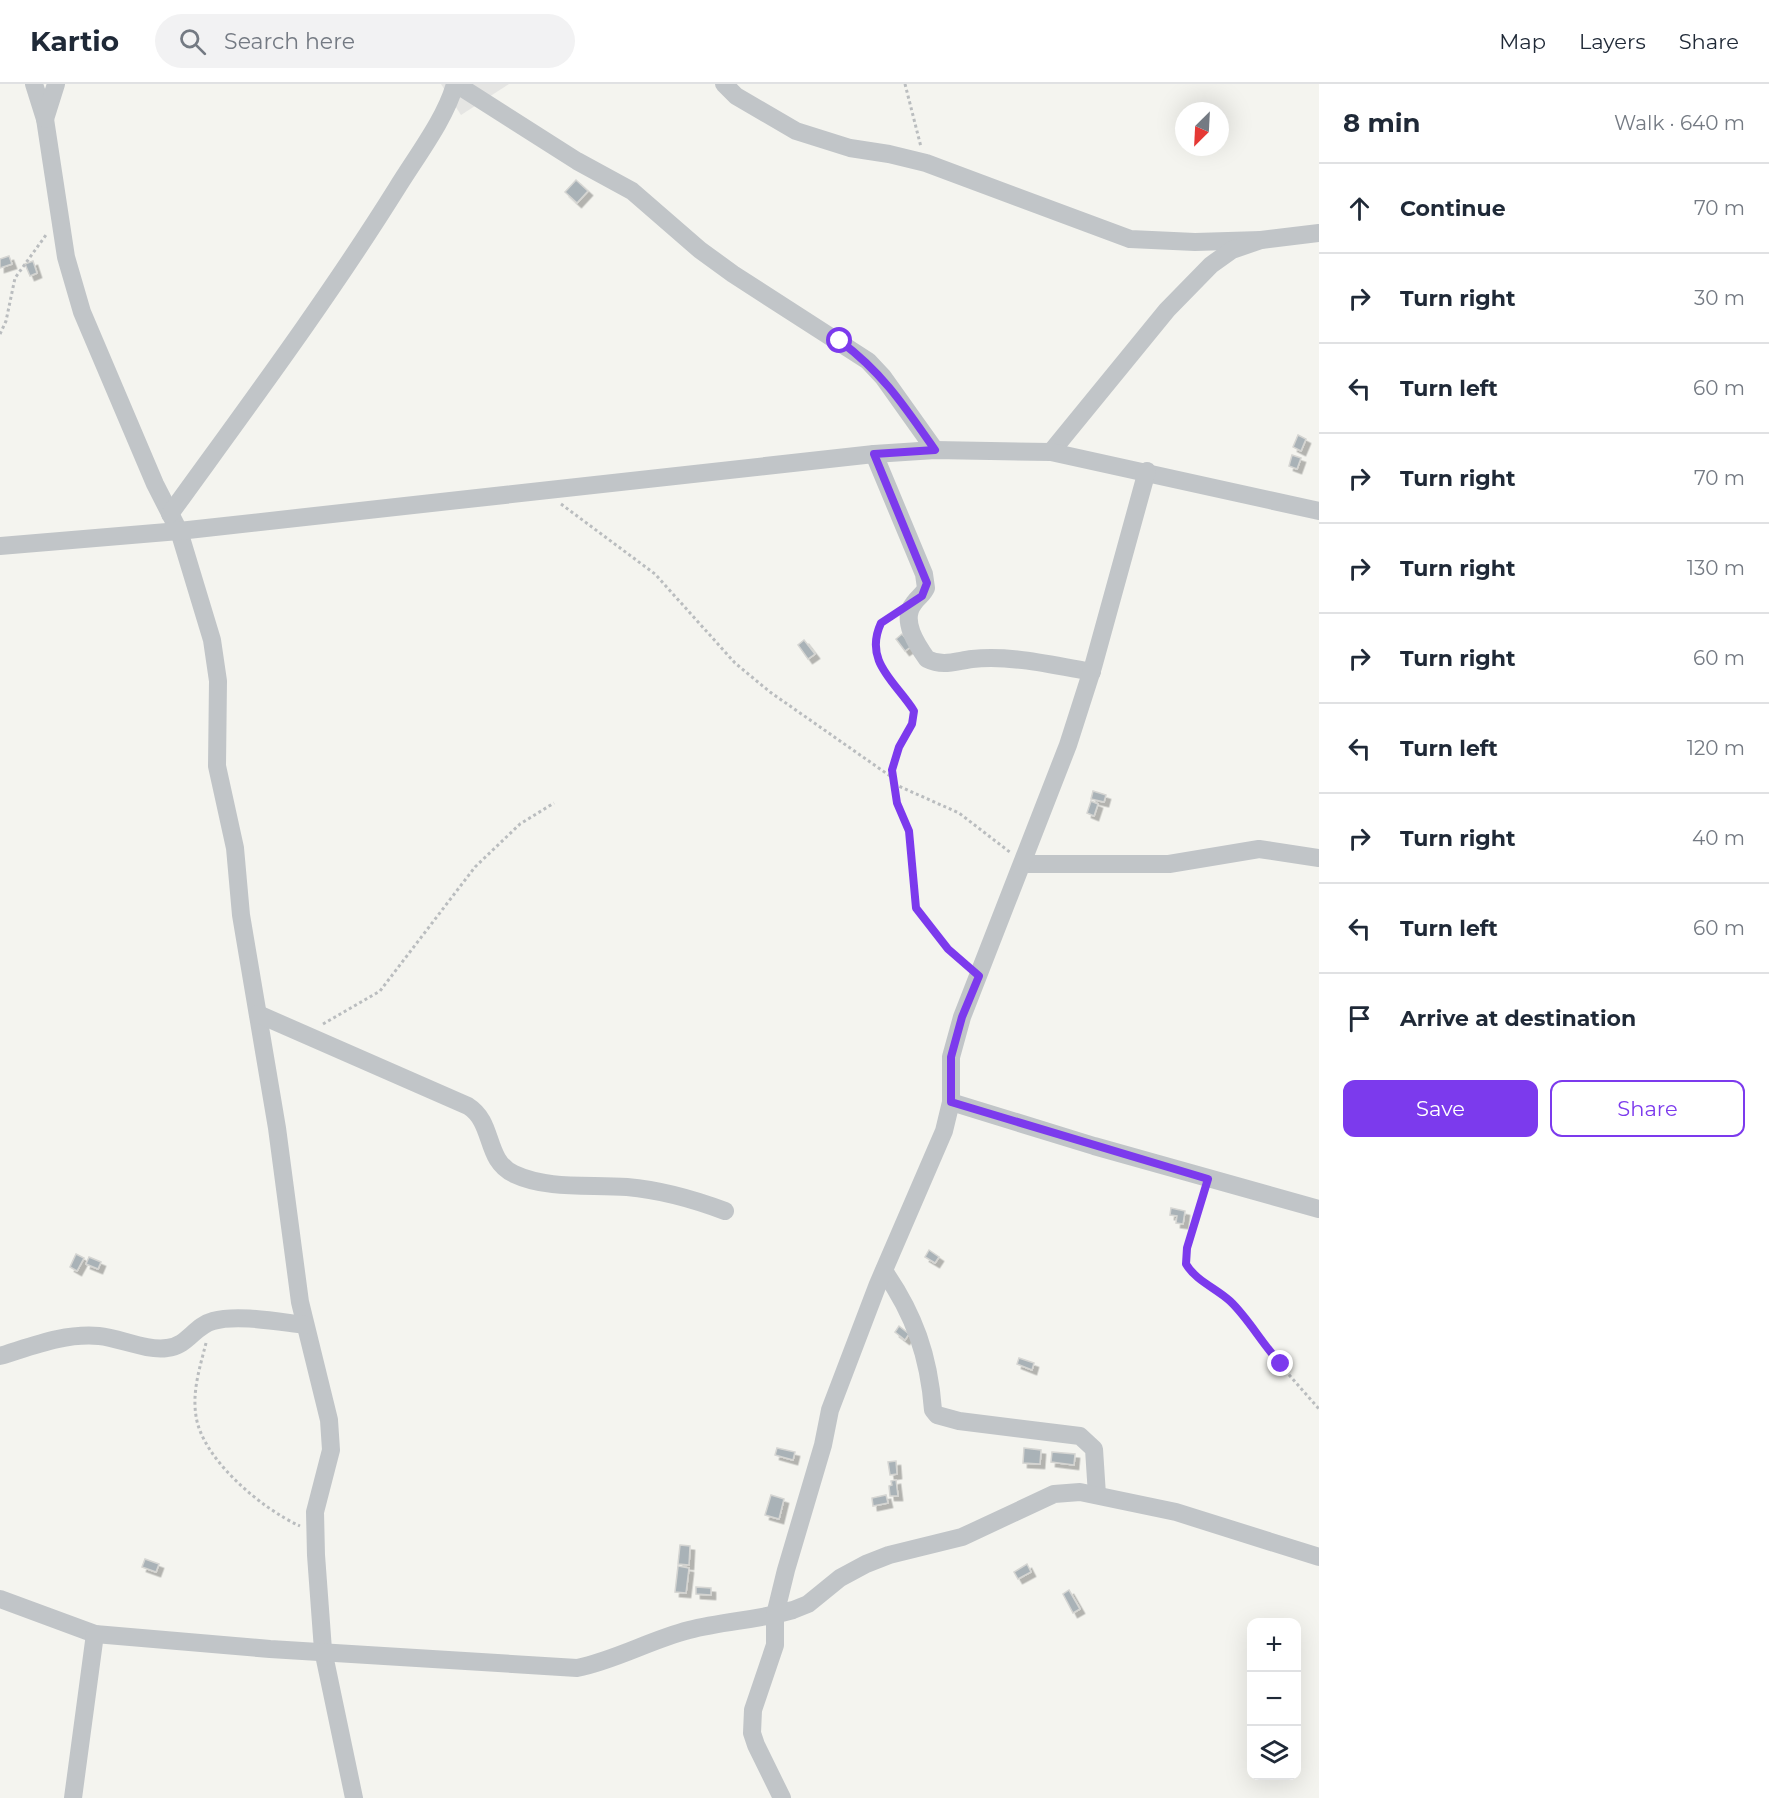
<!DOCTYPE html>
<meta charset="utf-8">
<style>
:root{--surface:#fff;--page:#f2f2f3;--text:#1f2937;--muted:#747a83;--line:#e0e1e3;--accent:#7c3aed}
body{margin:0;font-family:Montserrat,sans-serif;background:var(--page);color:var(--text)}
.controls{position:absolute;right:18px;bottom:18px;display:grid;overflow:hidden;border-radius:12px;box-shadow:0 6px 24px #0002}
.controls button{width:54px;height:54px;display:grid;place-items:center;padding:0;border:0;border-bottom:2px solid var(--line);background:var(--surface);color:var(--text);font:30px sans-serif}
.compass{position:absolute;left:1175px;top:18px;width:54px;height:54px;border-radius:50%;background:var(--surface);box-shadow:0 6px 24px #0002;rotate:204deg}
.stop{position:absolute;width:18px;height:18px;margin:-14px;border:4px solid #7c3aed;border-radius:50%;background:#fff}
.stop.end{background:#7c3aed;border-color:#fff;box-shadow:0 2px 6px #0008}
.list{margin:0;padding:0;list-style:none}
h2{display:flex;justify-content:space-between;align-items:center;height:78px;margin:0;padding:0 24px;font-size:26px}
h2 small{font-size:20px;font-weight:400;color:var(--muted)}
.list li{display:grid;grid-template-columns:39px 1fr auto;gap:18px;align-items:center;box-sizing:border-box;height:90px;padding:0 24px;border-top:2px solid var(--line)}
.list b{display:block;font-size:22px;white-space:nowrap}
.list em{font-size:20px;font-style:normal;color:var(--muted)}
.actions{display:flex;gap:12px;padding:18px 24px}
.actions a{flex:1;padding:14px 0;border:2px solid var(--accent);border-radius:12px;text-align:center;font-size:21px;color:var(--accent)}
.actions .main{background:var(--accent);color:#fff}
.icon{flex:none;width:33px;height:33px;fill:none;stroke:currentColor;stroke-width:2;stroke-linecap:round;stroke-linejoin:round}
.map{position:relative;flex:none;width:1319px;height:1714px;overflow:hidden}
header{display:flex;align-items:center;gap:36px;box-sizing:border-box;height:84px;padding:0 30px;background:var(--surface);border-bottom:2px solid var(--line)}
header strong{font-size:28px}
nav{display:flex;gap:33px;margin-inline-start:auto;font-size:21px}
.search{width:420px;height:54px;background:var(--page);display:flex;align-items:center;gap:15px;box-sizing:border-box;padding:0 21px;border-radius:33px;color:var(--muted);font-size:22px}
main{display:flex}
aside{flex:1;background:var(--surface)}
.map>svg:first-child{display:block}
.built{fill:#e5e5e3}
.building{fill:#a9b2b7;stroke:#d5d5d2;stroke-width:1.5;filter:url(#shadow)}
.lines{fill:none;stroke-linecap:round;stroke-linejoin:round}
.path{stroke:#babdbf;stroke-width:3;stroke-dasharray:3 3;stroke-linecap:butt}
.minor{stroke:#c1c5c8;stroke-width:18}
.route{stroke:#7c3aed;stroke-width:8}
</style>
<header>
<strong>Kartio</strong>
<div class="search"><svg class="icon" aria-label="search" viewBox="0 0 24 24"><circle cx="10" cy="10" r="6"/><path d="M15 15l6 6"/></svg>Search here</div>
<nav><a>Map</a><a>Layers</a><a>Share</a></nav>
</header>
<main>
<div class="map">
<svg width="1319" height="1714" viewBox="0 0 1319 1714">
<defs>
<filter id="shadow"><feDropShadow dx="4.5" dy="4.5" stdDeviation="0" flood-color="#0004"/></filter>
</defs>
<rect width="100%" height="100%" fill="#f4f4ef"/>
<path class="built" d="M441,0H509L461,31Z"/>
<g class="building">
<path d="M576,96L588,107L577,119L565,108Z"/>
<path d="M9,172L12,180L0,184V175Z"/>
<path d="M33,177L37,189L30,192L25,180Z"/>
<path d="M1298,351L1306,355L1301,367L1293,363Z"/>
<path d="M1292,371L1301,374L1297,385L1289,382Z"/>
<path d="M902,550L912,562L905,567L896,555Z"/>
<path d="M804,556L815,570L808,575L798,561Z"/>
<path d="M1093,707L1106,711L1104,718L1091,715Z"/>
<path d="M1091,717L1098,720L1094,732L1087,729Z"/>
<path d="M1171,1124L1185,1127L1183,1140L1176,1139L1177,1132L1170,1131Z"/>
<path d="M929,1166L939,1173L935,1179L925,1173Z"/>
<path d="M76,1170L84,1174L77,1187L70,1183Z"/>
<path d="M89,1173L101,1178L98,1185L86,1180Z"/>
<path d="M899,1242L909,1250L905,1256L895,1248Z"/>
<path d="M1019,1274L1034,1279L1032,1286L1017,1280Z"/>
<path d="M777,1364L795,1368L793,1376L775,1371Z"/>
<path d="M1024,1364L1041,1366L1040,1380L1023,1379Z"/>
<path d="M1052,1368L1075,1370L1074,1381L1051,1378Z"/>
<path d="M896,1377L897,1390L890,1391L888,1378Z"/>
<path d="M896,1396L898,1412H890L889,1402L892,1401L891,1397Z"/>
<path d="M771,1411L784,1415L779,1435L765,1431Z"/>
<path d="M886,1411L888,1419L873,1422L872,1414Z"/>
<path d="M680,1461L690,1462L689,1481L678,1480Z"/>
<path d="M145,1475L159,1480L156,1488L142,1483Z"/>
<path d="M1027,1480L1031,1488L1018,1495L1014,1488Z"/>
<path d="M678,1482L689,1484L686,1509L675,1508Z"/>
<path d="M696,1503L711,1504V1511L696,1510Z"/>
<path d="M1069,1506L1080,1525L1073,1529L1063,1510Z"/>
</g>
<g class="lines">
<g class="path">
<path d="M905,0L921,63"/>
<path d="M0,250L6,237L15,194L46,151"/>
<path d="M561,420L655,490L735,579L770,608L893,694"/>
<path d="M894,530C883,535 879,540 877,552C872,586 897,601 914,627L912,640L899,663L892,686L897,719L909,747L916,824L929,843L966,881"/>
<path d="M894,700L959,729L1011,769"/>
<path d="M323,940L380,907L475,783L520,740L554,719"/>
<path d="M1204,1107L1187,1164L1186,1181L1196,1192L1232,1219L1263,1261L1319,1325"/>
<path d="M206,1259C200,1283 192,1307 196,1332C202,1375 262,1425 300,1442"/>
</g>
<g class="minor">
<path d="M34,0L45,35L66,173L82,228L155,400L179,447L212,556L218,597L217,682L235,764L241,831L277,1044L300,1218L329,1336L331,1366L315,1428L316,1471L323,1566L354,1714"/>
<path d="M456,0L577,77L632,107L700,166L733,190L868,277L883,293L935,366"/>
<path d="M724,0L736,12L796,47L850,64L889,70L926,79L1130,155L1195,158L1261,156"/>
<path d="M45,35L56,0"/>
<path d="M1051,368L1167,226L1211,181L1232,166L1261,156L1319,149"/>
<path d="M874,370L924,490L926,504C923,511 918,513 914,519C900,536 917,561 927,575C943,583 956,577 972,575C1012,571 1053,581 1092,588"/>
<path d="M170,430C248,322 327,216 397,104C416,73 446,34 455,0"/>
<path d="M0,462L179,447L874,370L935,366L1051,368L1319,427"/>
<path d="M1023,780H1169L1259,765L1319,774"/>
<path d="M258,930L468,1022C495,1039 484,1076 514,1090C548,1106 591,1100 627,1103C661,1106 693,1115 725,1127"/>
<path d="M951,1018L1094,1062L1319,1125"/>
<path d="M884,1187C914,1230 929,1272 933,1326L937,1331L959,1337L1080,1352L1094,1365L1097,1411"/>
<path d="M0,1272C33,1262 64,1249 99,1252C120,1254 146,1267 167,1264C188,1262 194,1242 213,1237C238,1230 279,1238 305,1241"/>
<path d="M0,1515L95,1550L270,1565L577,1584C616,1576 650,1556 689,1546C724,1537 759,1536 793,1526L808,1520L840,1494L866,1480L889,1471L962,1453L1054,1410L1080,1408L1176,1428L1319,1473"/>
<path d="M73,1714L95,1550"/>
<path d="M782,1714L756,1661L752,1649L753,1626L775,1561V1531L786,1486L823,1361L830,1326L878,1200L944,1047L951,1018V973L962,933L1068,661L1093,583L1147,387"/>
</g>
</g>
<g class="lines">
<path class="route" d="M840,257C883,289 905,323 935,366L874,370L927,499L922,512L881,539C863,578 896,598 914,627L912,640L899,663L892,686L897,719L909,747L916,824L948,865L979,892L962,933L951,973V1018L1208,1095L1187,1164L1186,1180C1196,1197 1216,1204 1230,1217C1249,1235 1262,1260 1281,1280"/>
</g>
</svg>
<div class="controls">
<button>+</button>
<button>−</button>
<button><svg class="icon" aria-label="layers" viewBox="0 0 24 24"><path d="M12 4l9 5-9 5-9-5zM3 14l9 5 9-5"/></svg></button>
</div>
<svg class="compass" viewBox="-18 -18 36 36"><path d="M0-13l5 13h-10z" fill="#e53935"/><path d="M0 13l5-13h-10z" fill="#747a83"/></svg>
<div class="stop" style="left:840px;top:257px"></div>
<div class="stop end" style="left:1281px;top:1280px"></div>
</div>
<aside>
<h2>8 min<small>Walk · 640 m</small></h2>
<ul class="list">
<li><svg class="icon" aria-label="ahead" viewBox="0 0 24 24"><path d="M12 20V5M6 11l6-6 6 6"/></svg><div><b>Continue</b></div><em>70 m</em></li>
<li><svg class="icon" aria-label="right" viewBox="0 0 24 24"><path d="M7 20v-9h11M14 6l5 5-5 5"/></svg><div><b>Turn right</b></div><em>30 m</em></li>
<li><svg class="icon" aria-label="left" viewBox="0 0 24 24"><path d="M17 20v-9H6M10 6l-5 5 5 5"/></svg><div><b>Turn left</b></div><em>60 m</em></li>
<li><svg class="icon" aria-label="right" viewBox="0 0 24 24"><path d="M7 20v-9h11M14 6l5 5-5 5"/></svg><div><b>Turn right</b></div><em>70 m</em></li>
<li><svg class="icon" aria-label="right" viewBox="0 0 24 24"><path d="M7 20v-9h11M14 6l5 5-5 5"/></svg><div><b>Turn right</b></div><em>130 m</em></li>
<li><svg class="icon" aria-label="right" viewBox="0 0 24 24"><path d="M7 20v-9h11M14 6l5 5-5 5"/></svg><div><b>Turn right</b></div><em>60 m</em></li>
<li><svg class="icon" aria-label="left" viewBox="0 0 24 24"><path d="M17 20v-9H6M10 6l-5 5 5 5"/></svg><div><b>Turn left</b></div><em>120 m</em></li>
<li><svg class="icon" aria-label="right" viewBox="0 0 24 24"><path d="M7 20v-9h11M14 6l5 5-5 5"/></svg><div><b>Turn right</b></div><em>40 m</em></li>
<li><svg class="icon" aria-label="left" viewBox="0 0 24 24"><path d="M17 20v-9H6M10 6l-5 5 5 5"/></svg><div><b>Turn left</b></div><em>60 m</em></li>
<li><svg class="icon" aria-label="arrive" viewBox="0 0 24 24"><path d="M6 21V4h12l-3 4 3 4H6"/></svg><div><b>Arrive at destination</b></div></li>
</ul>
<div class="actions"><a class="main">Save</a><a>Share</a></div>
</aside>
</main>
